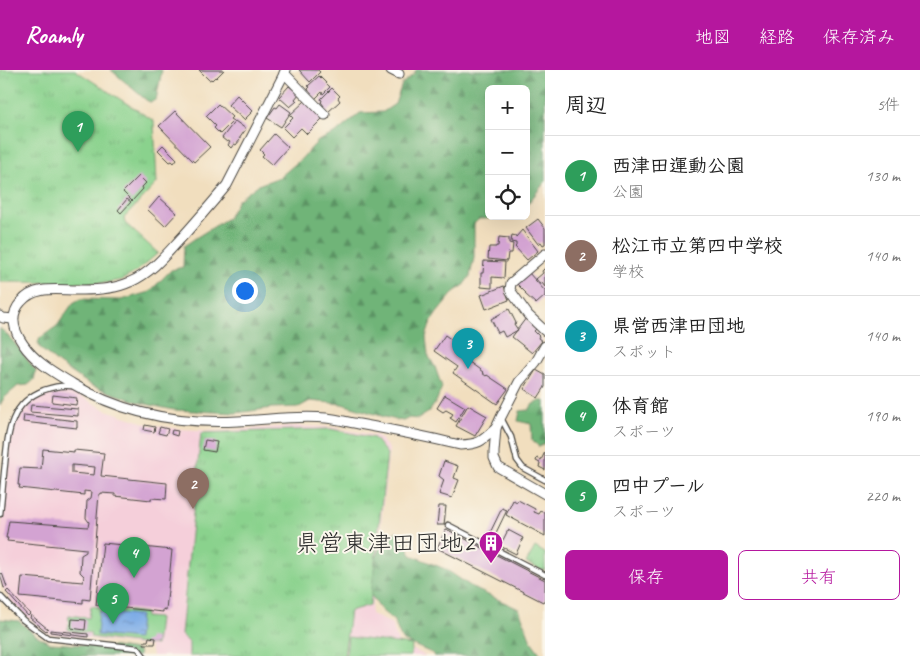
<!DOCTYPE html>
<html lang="ja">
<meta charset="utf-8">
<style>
:root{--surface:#fff;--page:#f6f6f6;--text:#222;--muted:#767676;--line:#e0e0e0;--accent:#b5179e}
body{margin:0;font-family:Caveat,"Klee One",sans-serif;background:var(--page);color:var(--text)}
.controls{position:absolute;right:15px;top:15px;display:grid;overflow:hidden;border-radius:8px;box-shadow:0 5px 20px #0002}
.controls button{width:45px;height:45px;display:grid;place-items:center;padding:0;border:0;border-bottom:1px solid var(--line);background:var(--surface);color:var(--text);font:25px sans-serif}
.you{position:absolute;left:244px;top:220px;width:18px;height:18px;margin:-12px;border:4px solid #fff;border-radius:50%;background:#1a73e8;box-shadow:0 0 0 8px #1a73e833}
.badge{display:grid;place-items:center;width:32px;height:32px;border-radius:50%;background:var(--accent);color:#fff;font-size:16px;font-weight:700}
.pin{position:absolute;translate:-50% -41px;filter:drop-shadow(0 1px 2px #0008)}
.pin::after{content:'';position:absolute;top:26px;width:18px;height:15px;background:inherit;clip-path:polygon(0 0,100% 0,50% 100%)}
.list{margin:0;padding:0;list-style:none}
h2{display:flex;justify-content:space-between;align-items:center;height:65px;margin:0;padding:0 20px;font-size:21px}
h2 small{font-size:16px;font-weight:400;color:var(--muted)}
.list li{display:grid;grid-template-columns:32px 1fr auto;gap:15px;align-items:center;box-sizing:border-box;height:80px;padding:0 20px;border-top:1px solid var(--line)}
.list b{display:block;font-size:19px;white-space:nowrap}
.list p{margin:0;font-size:16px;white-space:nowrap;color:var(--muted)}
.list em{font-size:16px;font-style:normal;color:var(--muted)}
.actions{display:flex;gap:10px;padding:15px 20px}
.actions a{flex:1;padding:11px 0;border:1px solid var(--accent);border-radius:8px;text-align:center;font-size:18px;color:var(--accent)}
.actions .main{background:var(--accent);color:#fff}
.icon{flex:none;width:28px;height:28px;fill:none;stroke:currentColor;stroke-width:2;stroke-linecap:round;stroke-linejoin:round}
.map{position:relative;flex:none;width:545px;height:586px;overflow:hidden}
header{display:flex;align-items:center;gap:30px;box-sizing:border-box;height:70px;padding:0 25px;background:var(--accent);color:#fff}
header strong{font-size:24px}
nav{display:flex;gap:28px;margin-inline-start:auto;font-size:18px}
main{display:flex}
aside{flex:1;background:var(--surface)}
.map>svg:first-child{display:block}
.built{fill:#f5cfda}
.green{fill:#8ad28d;stroke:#5a7e5c}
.forest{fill:url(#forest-firs);stroke:#4d7052}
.park{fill:url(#park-tufts);stroke:#5a7e5c}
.water{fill:url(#water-ripples);stroke:#546b88}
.building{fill:#d3a3d2;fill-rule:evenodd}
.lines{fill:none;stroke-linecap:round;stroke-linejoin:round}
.service-casing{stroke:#494641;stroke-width:7}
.minor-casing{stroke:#494641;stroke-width:11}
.service{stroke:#fff;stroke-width:4.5}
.minor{stroke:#fff;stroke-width:9}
.labels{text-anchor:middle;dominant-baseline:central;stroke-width:4;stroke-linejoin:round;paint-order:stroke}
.poi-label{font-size:24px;fill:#2b2b2b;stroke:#fbf7ec;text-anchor:end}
</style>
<header>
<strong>Roamly</strong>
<nav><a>地図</a><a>経路</a><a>保存済み</a></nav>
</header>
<main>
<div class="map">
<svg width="545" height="586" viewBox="0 0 545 586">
<defs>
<pattern id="forest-firs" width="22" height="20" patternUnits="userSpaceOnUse" patternTransform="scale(1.25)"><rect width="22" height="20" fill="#6fb478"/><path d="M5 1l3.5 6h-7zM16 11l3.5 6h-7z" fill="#5b9363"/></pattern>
<pattern id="park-tufts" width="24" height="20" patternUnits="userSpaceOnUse" patternTransform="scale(1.25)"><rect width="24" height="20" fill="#8ad28d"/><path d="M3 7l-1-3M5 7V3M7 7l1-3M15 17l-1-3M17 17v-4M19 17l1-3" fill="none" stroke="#77b47a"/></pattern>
<pattern id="water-ripples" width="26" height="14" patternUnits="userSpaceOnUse" patternTransform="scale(1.25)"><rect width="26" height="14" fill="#7cabe6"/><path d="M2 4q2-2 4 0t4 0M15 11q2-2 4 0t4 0" fill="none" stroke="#668bbb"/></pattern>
</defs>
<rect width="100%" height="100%" fill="#fbf7ec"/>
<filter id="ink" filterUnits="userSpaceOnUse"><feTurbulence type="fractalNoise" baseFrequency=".02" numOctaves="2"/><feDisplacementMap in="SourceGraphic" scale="10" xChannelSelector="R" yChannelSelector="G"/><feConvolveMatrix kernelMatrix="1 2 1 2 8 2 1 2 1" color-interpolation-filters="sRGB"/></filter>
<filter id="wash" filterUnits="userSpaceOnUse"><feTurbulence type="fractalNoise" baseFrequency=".0096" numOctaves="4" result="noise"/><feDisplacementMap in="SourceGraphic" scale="20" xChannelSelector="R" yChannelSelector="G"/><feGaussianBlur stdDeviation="1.12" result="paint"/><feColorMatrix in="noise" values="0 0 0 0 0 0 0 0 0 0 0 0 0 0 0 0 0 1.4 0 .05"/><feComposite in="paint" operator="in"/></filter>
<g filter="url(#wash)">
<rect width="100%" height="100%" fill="#f1debe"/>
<path class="built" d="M67,319L106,340L151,355L180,359L217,361L293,356L331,357L378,366L389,379L371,544L392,554L398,572L426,586H152L150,577L52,564L47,563L41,558L28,548L11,531L4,520L0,510V472L10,363L14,352L19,342L32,329L49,321Z"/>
<g class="green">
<path d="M91,536L146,543L145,547L159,548L156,575L150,574L149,575L90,567L91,563L68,560L69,545L89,548Z"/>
<path d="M348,567L412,575L411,586H346Z"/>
</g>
<g class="forest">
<path d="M111,0H162L156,30L150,32L146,30Z"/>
<path d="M416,0H545V112L526,136V19H489V146H513L510,148L479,149L474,154V188L470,206L462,217L455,221L437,243L431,252L426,267L428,285L435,297L442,317L436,332L429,342L418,349L409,348L403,351L388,348L342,334L310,331L299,337L272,338L236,343L174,340L141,333L92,316L59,294L41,279L38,273L40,268L57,256L73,233L80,229L121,230L149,222L171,200L183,197L184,176L197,167L228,148L238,130L258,115L280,107L301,89L318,71L336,63L360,43L383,42L395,34L402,14L414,4Z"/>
<path d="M0,258L12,270L36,301L34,310L28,315L18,316L4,328L0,335Z"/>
<path d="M540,331H545V373L539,377L532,370L531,354L518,351L520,341L529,340L533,334Z"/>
<path d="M397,461L406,472L411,485L445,499L475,519L519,539L531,571L542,586H434V584L402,570L394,551L381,540L370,524L374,496L381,471Z"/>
<path d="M0,549L19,551L34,564L50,573L116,577L136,580L139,582V586H0Z"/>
</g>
<g class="park">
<path d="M0,0H75L154,51L157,113L124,148L125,153L158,183L136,202L122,210L104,213L0,212Z"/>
<path d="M331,359L374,368L387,384L370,535L350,541L344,586H189V572L181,565L201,363Z"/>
<path d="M535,477L545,483V500H541L526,493Z"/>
</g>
<path class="water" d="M99,541L140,545L138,569L97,565Z"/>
<g id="blocks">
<g class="building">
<path d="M199,0H224L216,8L215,7L212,10L211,9L209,10Z"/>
<path d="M299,0H318L320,2L310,12Z"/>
<path d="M319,6L330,17L323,24L322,22L315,29L308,22L309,21L308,19L310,17L308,16Z"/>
<path d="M289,16L299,24L295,29L297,31L290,37L279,27Z"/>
<path d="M332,18L340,26L338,28L340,31L327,43L322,38L324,36L321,32L322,31L321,29Z"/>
<path d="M237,25L253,41L244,50L228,35Z"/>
<path d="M305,31L323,48L307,64L301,58L292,67L283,58L293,48L290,45Z"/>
<path d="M218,34L232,47L230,49L233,51L220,64L214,58L216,56L206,46Z"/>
<path d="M280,34L291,42L281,57L267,48L275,37L277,38Z"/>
<path d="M175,41L210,77L194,92L159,56Z"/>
<path d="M235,51L246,59L239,69L240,70L236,75L234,74L231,78L228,75L230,72L228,71L227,72L222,68Z"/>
<path d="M274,64L288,77L272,95L262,86L264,84L260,80Z"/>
<path d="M163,75L177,89L174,93L172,91L170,92L158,80Z"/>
<path d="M139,106L146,113L142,117L143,119L132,131L123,122Z"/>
<path d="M159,127L177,143L165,156L148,140Z"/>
<path d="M127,129L131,132L121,143L118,140Z"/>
<path d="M538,149L545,158V174L543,175L541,172L538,174L526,158Z"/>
<path d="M522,160L538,181L527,190L515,177L516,176V173L511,172L512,165L516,166V167Z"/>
<path d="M499,167L509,168V173L513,174L512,183H508L507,191L488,189L489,177H496V176H498Z"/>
<path d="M484,191L505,192L504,208L492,207V218L481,217V203H483Z"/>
<path d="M545,198V217L542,213L540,214L536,209L543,203L542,201Z"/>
<path d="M528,202L545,221V226L536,234L525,224L526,223L516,213Z"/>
<path d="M504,216L509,230L486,239L481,225Z"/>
<path d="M509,239L516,253L514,254L518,260L505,267L502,261L498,263L491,249Z"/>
<path d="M526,248L536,259L534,261L539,266L538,268L542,271L532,283L512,267Z"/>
<path d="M445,265L467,281L466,282L468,284L465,289L483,302L482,303L486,306L487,305L508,319L497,334L453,303L457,297L434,281Z"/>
<path d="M536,300L545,305V317L538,328L524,319Z"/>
<path d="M53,325L77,328L76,335L52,332Z"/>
<path d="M445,325L465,337L456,352L450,348L453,344L446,340L443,342L437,338Z"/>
<path d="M31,335L78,339V346L30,342Z"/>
<path d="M468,335L487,346L475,366L456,356Z"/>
<path d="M24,345L77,351V358L23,352Z"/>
<path d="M145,355L155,357L154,362L144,360Z"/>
<path d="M160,357L168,359L166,365L158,363Z"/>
<path d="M172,360L178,361L177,366L171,364Z"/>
<path d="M205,370L217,372L215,382L203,380Z"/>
<path d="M43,379L74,382V380L104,383L101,406L167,413L166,429L151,428V430L115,426V424L101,423V424H99L90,530L83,529V533L20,527L22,507L83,512L84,506L80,502L81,485L86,482V479L7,471L8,468H6L9,451L88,457L89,452L86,448L87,431L91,428L92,422L84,421V425L19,418L20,415H18L20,398L41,399ZM72,395L95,397L94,405L72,403Z"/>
<path d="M545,382V400L539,397L540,393L536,391L537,388L541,390Z"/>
<path d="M444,391L458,396L454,408L459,410L452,428L439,424L444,410L439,406Z"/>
<path d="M513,430L517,432L518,430L535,439L534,442L539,444L541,441L545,443V466L506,445Z"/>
<path d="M439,436H446L444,455H437Z"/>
<path d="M502,438L507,440L492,471L487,469Z"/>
<path d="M446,459L545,510V529L543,532L437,478Z"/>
<path d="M508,460L523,468L516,484L500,476Z"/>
<path d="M103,473L172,480L166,540L163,539V542L96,535Z"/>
<path d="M2,503L7,517L4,518L0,504Z"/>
<path d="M8,520L30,544L28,546L6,522Z"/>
<path d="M31,545L48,559L46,561L30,548Z"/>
<path d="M72,549L86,550L85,560L71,558Z"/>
<path d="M50,560L88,564V567L50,562Z"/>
<path d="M149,567L156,568L155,574H144L145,571H148Z"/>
</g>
</g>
</g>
<g filter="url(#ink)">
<use href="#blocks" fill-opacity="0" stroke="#494641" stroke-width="1"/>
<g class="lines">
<defs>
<g id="service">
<path d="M501,348L511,367L517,390L523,398L545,410"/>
<path d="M0,444C2,428 3,411 5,394C8,362 10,333 44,320C53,317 62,315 71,316"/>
<path d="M448,455L545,505"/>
<path d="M0,526L23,550L48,568L138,578L144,586"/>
</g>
<g id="minor">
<path d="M286,0L227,115C213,132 199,148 184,165C168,182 153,202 130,212C115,219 98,220 82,220C61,221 36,214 21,232C9,245 14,261 23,274C35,292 55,303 73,314C123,344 180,354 238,351C267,350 297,345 326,348C337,349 348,352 359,354C393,360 427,367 460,375C480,374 482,371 496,358"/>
<path d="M391,0L399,4"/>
<path d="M284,3L325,45"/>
<path d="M545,184L511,213L510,220L528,245L545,261"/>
<path d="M0,246L3,248L13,249"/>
<path d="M545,276L536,292L519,312L501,347L496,358L494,382V388L498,397L545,424"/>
</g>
</defs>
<use href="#service" class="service-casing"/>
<use href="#minor" class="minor-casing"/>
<use href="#service" class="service"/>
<use href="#minor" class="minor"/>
</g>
</g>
<defs>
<symbol id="building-pin" viewBox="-11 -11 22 30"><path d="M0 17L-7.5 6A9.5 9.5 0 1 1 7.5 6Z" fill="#b5179e" stroke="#fbf7ec"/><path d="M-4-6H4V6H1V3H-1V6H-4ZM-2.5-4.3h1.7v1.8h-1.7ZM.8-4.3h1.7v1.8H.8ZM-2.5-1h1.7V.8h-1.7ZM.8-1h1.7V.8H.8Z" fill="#fff"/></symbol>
</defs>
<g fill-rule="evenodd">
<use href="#building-pin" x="477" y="459" width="28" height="38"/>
</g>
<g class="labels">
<g class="poi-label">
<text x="474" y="473">県営東津田団地2</text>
</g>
</g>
</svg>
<div class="controls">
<button>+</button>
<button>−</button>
<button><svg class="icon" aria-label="locate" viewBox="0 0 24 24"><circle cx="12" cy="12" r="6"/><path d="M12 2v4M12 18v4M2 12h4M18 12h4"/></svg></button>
</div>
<div class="you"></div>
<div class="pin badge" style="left:78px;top:82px;background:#2e9e5b">1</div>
<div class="pin badge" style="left:193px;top:439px;background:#8d6e63">2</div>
<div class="pin badge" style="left:468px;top:299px;background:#0f9aa8">3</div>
<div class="pin badge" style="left:134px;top:508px;background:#2e9e5b">4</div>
<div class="pin badge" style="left:113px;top:554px;background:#2e9e5b">5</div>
</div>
<aside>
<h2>周辺<small>5件</small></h2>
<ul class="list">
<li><span class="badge" style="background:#2e9e5b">1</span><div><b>西津田運動公園</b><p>公園</p></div><em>130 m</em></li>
<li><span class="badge" style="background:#8d6e63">2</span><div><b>松江市立第四中学校</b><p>学校</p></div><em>140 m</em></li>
<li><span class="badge" style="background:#0f9aa8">3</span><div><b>県営西津田団地</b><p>スポット</p></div><em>140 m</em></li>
<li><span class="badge" style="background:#2e9e5b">4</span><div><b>体育館</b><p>スポーツ</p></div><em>190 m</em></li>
<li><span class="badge" style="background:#2e9e5b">5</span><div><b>四中プール</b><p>スポーツ</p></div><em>220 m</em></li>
</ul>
<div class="actions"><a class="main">保存</a><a>共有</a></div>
</aside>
</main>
